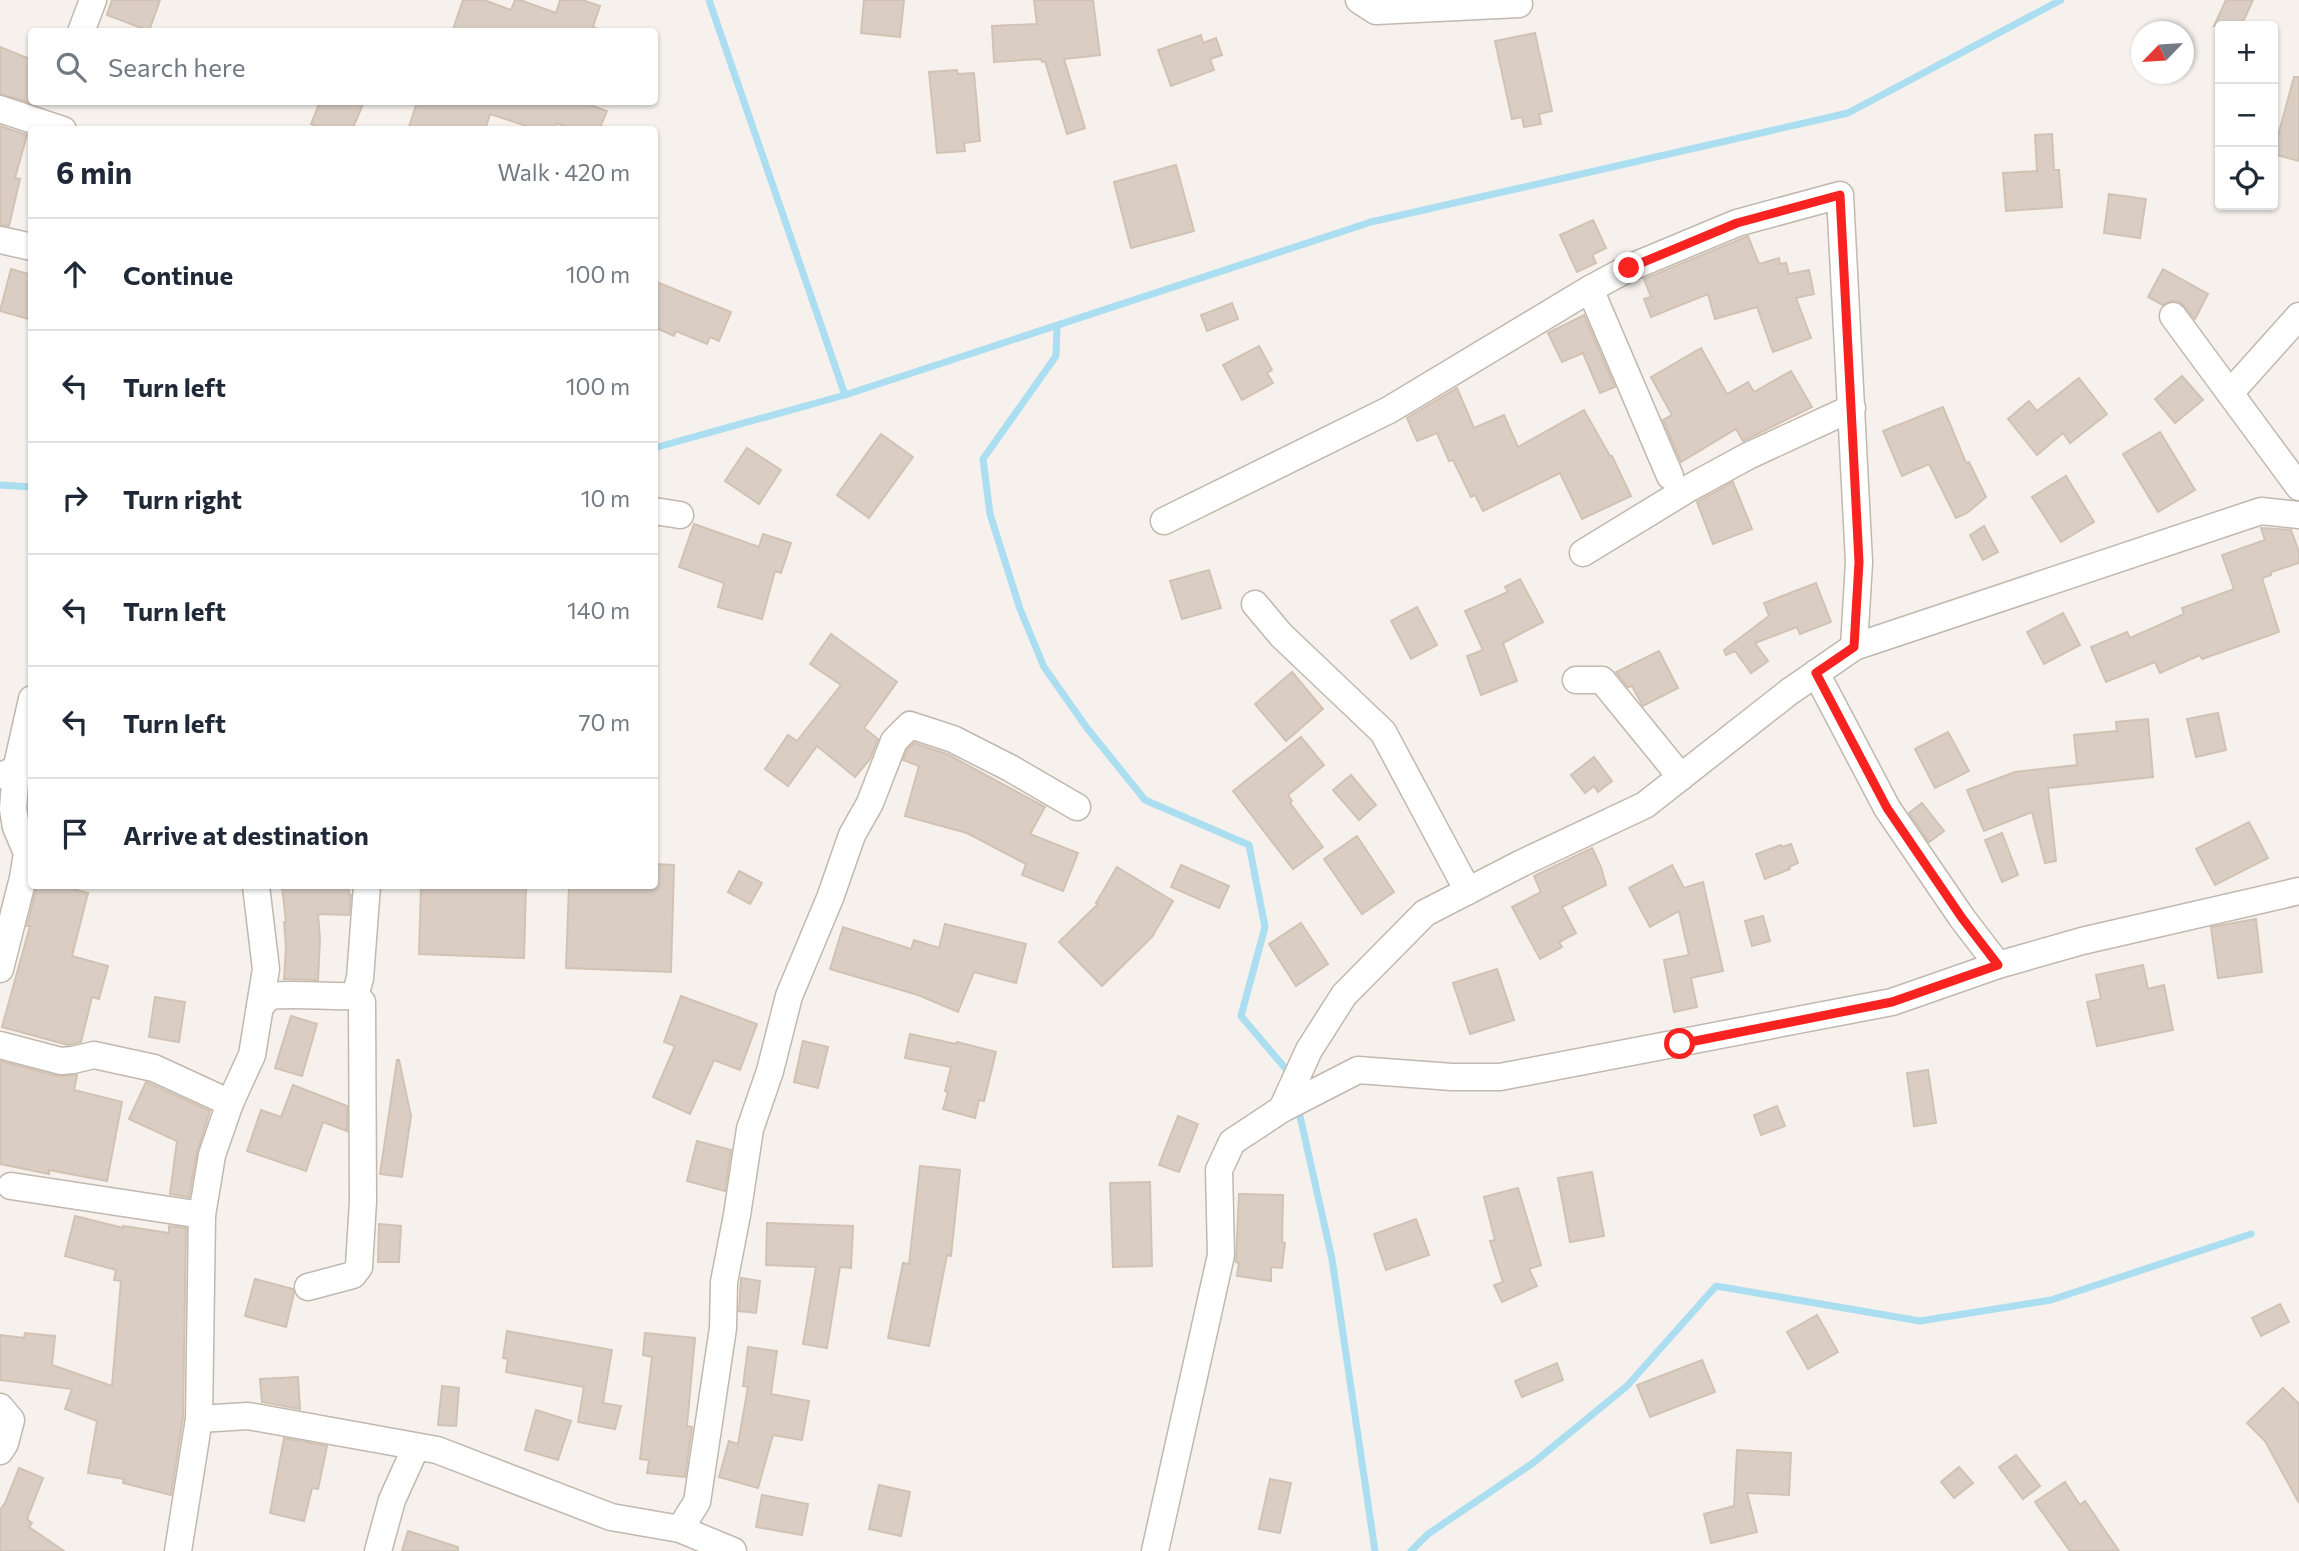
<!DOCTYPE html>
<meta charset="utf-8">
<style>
:root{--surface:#fff;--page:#f6f6f7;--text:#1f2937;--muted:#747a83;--line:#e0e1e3}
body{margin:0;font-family:Commissioner,sans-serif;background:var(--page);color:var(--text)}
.controls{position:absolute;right:21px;top:21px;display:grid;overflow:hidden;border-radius:7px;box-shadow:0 2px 5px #0004}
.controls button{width:63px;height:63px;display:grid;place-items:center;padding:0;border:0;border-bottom:2px solid var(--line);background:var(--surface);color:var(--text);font:35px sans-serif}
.compass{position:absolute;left:2131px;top:21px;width:63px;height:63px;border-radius:50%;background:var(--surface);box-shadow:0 2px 5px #0004;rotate:245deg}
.stop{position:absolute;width:21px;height:21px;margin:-16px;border:5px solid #f82321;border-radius:50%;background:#fff}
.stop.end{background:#f82321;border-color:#fff;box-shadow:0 2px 7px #0008}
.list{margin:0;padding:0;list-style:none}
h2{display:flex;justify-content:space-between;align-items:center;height:91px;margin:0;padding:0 28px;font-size:30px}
h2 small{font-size:23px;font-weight:400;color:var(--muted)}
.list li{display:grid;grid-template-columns:46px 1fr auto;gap:21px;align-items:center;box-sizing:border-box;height:112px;padding:0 28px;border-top:2px solid var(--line)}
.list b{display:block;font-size:26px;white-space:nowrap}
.list em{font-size:23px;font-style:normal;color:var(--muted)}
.icon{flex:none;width:38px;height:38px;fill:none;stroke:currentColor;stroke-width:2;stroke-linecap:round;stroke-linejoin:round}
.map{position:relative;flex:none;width:2299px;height:1551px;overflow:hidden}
.search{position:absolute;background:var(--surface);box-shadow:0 2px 5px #0004;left:28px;top:28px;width:630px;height:77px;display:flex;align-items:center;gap:18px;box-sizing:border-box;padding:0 24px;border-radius:7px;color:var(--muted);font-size:26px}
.panel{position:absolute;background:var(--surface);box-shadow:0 2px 5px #0004;left:28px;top:126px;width:630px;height:763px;border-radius:7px}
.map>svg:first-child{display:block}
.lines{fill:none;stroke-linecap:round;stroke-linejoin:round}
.stream{stroke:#aadef0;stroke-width:7}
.building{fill:#dacec4;stroke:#d2c2b4;stroke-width:2}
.street-casing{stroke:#c1b8ae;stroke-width:29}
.street{stroke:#fff;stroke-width:26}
.route{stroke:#f82321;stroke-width:9}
</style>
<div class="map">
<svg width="2299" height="1551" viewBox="0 0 2299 1551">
<rect width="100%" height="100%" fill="#f6f1ec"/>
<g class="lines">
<g class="stream">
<path d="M709,0L845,395"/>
<path d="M1057,326L1056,356L983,459L990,514L1020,609L1044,667L1087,728L1145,800L1249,845L1265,927L1241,1016L1291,1075"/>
<path d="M654,448L845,395L1371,222L1848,113L2061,0"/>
<path d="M0,485L32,487"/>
<path d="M1298,1107L1332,1259L1375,1551"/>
<path d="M1411,1551L1428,1534L1533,1463L1627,1386L1716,1286L1920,1321L2051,1300L2251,1234"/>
</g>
</g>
<g class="building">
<path d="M112,0H160L149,31L107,15Z"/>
<path d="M463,0H484L511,10L515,0H520L556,13L560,0H582L600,6L593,27L600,30V32H452Z"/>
<path d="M864,0H904L900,37L861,33Z"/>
<path d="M1034,0H1093L1100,55L1064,59L1085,128L1067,134L1045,61L1042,62L1041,59L994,62L992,26L1037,24Z"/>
<path d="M2226,0H2253L2241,26H2214Z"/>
<path d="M1535,33L1552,111L1539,114L1541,124L1524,127L1522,117L1512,119L1495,41Z"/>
<path d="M1201,35L1203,43L1216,38L1222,55L1210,59L1214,70L1171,86L1158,50Z"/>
<path d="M0,47L32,60V103L0,94Z"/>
<path d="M957,70L958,74L974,73L980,141L964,143L965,151L937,153L929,72Z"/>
<path d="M2294,77H2299V161L2273,154Z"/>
<path d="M320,102H364L352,130H325L311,124Z"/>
<path d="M417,102H582L607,111L599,130H573L557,123L555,130H539L490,114L485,130H408Z"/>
<path d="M0,126L27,135L15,178L20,179L9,226L0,225Z"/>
<path d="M2052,134L2054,170H2059L2062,207L2006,211L2003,173L2037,171L2035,135Z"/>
<path d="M1176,165L1194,231L1131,248L1114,182Z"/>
<path d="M2109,194L2146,199L2140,238L2104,233Z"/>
<path d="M1593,220L1606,248L1592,255L1596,263L1577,272L1560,235Z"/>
<path d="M1748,236L1759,264L1779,258L1780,264L1786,263L1789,274L1809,270L1814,294L1796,298L1811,338L1773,352L1757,307L1715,319L1708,294L1651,317L1644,299L1651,297L1644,279Z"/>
<path d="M11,269L32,275V320L0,311Z"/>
<path d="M2163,269L2208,294L2195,319L2180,302L2171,301L2163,305L2148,297Z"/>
<path d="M654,281L731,312L719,341L710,337L707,344L676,331L674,336L654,327Z"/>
<path d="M1232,303L1238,319L1207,331L1201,315Z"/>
<path d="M1584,315L1615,387L1600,393L1583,353L1562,362L1548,333Z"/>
<path d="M1259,346L1272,370L1267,373L1273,383L1242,400L1223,365Z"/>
<path d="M1701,348L1727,394L1748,382L1754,392L1791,371L1812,407L1743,441L1736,429L1681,462L1663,420L1672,415L1651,377Z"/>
<path d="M2182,376L2203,400L2175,423L2155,399Z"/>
<path d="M2079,378L2107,414L2070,443L2063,433L2037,455L2008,419L2029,401L2037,411Z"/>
<path d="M1457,388L1474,428L1504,415L1518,447L1584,410L1610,456H1612L1631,496L1582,519L1560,473L1483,511L1475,495L1471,497L1453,460L1449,461L1437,433L1417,441L1407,418Z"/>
<path d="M1943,407L1966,463L1969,462L1986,497L1967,513L1956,518L1929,464L1902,476L1883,431Z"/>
<path d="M2160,432L2195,490L2158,512L2123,454Z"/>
<path d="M881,434L913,457L869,518L837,495Z"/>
<path d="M747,448L781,470L759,504L725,481Z"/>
<path d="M2066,476L2094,522L2061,542L2032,497Z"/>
<path d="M1733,482L1752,529L1713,544L1697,502Z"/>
<path d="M694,524L759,547L763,534L791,543L781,573L775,571L762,619L718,607L724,583L679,567Z"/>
<path d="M1984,526L1998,552L1983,560L1970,535Z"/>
<path d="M2261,528L2291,530L2299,552V563L2271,572V575L2262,578L2279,632L2202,659L2200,655L2160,673L2155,662L2106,682L2091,647L2127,632L2130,638L2184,614L2182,608L2234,589L2222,555L2265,540Z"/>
<path d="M1209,570L1221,608L1182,619L1170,581Z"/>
<path d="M1520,579L1543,622L1503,643L1517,681L1481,695L1467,656L1483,650L1465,611L1508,592L1505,587Z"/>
<path d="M1816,583L1831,622L1800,634L1797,627L1755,643L1768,661L1751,673L1735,651L1726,655L1724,650L1769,616L1764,603Z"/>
<path d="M1417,607L1437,645L1411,659L1391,621Z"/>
<path d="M2063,613L2080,645L2044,664L2027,632Z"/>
<path d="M831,634L897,682L864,728L878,739L870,759L855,777L817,746L788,786L765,769L788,735L797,741L841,685L810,664Z"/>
<path d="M1659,651L1678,688L1643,706L1632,686L1628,687L1616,672Z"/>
<path d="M1292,672L1323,709L1286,741L1255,704Z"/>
<path d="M2218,713L2226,750L2196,757L2187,719Z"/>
<path d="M2148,719L2153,777L2048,788L2056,861L2045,863L2032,812L1984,831L1967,790L2015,772L2077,765L2074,735L2117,731L2116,722Z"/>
<path d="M1948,732L1969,771L1935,788L1915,749Z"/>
<path d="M1301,737L1324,765L1288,795L1292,801L1290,803L1323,847L1293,869L1233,791Z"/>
<path d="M914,743L947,754L1045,807L1030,834L1078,853L1063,891L1022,875L1026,864L967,833L905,816L919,766L903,760L907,750Z"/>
<path d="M1594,757L1612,781L1598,792L1594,786L1585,793L1571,775Z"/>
<path d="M1351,775L1376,805L1359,820L1333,790Z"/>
<path d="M1922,803L1944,831L1929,842L1909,813Z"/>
<path d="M2249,822L2268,858L2215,885L2196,849Z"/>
<path d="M2002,833L2018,875L2002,882L1985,840Z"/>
<path d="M1357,836L1394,892L1362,914L1324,859Z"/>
<path d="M1791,844L1798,863L1789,867L1790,869L1765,879L1756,854L1781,845L1782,847Z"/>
<path d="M1592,848L1601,867L1606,885L1562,907L1576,933L1559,942L1562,947L1540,959L1512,907L1541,892L1534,876Z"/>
<path d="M654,864L674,865L671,972L566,968L569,886H654Z"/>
<path d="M1181,865L1229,886L1219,908L1171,887Z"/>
<path d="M1672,865L1684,888L1703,882L1723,971L1691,978L1697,1007L1674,1012L1664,960L1689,955L1679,911L1650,927L1629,888Z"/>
<path d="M1117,867L1173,901L1152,937L1102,986L1059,942L1098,904L1096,903Z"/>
<path d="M739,871L762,883L750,904L728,892Z"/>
<path d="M37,886H61L88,893L72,956L108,966L99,999L92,997L81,1042L68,1045L2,1027L30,926H27Z"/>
<path d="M282,886H348L349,894L351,895L349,915L318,914L320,939L318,980L284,979L286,947L284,922H286Z"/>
<path d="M421,886H526L524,958L419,954Z"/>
<path d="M1763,916L1770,941L1752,946L1745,921Z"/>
<path d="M2256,919L2262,972L2218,978L2211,927Z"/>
<path d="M1301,923L1328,964L1296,986L1269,944Z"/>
<path d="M945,924L1026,944L1016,983L974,972L958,1012L918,995L830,969L843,927L911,949L914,940L939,948Z"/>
<path d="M2143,965L2148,989L2164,985L2173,1030L2097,1046L2087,1002L2101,999L2096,975Z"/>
<path d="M1497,969L1514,1020L1470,1034L1453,983Z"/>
<path d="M681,996L757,1024L740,1070L714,1060L690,1114L653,1097L675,1046L664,1042Z"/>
<path d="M155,997L185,1002L179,1042L149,1037Z"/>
<path d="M291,1016L317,1024L302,1076L275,1068Z"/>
<path d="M910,1034L956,1044L957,1042L996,1052L984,1101L979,1100L975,1118L943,1109L948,1092L945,1091L951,1067L905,1058Z"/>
<path d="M803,1041L828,1047L818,1088L794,1082Z"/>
<path d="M397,1060H399L411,1116L402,1177L380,1174Z"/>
<path d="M0,1061L57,1076L77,1075L74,1090L122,1102L107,1181L49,1170V1174L0,1164Z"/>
<path d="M1928,1070L1936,1123L1914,1126L1907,1073Z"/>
<path d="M146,1082L210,1111L197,1152L189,1197L170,1194L177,1141L129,1119Z"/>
<path d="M293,1085L347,1106V1131L323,1122L306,1171L247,1151L261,1110L281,1117Z"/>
<path d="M1777,1106L1785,1126L1761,1135L1754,1115Z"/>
<path d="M1178,1116L1198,1124L1179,1172L1159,1165Z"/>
<path d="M697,1141L731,1150L725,1191L687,1181Z"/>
<path d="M920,1166L960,1170L951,1256L947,1255L929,1346L888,1338L903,1263L909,1264Z"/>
<path d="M1592,1172L1604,1236L1570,1242L1558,1178Z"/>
<path d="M1150,1182L1152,1266L1113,1267L1110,1183Z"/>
<path d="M1518,1188L1541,1265L1529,1269L1537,1286L1502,1302L1494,1285L1503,1282L1490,1241L1495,1240L1484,1197Z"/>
<path d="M1239,1194L1283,1195L1282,1242L1285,1243L1282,1268L1271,1267V1281L1237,1276L1239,1263L1236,1262Z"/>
<path d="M75,1216L123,1228V1226L169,1233V1226L186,1228L183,1418L171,1495L123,1483L124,1479L88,1473L97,1421L65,1409L72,1389L0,1380V1335L24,1338L25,1333L55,1336L52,1365L112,1386L121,1281L114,1280L116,1270L65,1256Z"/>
<path d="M1416,1219L1429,1255L1386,1270L1374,1234Z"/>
<path d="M767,1223L853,1226L851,1268L840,1267L827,1348L803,1344L816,1267L766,1265Z"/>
<path d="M379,1224L401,1226L399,1262H378Z"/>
<path d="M741,1278L760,1281L756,1313L739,1311Z"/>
<path d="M255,1279L293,1289L294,1293L286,1327L245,1316Z"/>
<path d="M2280,1304L2289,1322L2261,1336L2252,1318Z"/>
<path d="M1817,1315L1838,1352L1808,1369L1787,1332Z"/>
<path d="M507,1331L612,1350L603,1403L621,1406L615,1429L578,1422L584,1387L506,1372L508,1359L503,1358Z"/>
<path d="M645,1333L695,1338L687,1426L692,1427L685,1477L647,1473L649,1460L640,1459L652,1357L643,1355Z"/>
<path d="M748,1347L777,1351L771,1394L809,1401L802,1440L773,1435L758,1488L719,1477L729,1441L738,1444L748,1387L743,1386Z"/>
<path d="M1702,1360L1715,1392L1650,1417L1637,1385Z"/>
<path d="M1557,1363L1563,1380L1522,1397L1515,1381Z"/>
<path d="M298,1377L300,1409L262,1402L260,1379Z"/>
<path d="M442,1386L459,1388L456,1426L438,1425Z"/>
<path d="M2283,1388L2299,1404V1503L2265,1441L2247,1423Z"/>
<path d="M536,1410L571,1421L558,1460L525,1450Z"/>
<path d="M284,1438L327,1446L318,1489L312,1488L304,1521L270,1513Z"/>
<path d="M1737,1450L1791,1453L1789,1495L1747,1493L1757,1532L1711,1543L1704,1514L1734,1506Z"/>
<path d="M2016,1455L2040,1486L2023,1499L1999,1467Z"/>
<path d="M1959,1467L1973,1483L1954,1498L1941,1482Z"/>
<path d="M19,1468L43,1478L27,1519L32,1523L29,1527L64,1551H0V1510L5,1503Z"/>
<path d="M1270,1479L1291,1483L1280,1533L1259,1529Z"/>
<path d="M2065,1482L2080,1505L2085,1501L2119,1551H2070L2035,1502Z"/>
<path d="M879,1485L910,1492L901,1536L869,1529Z"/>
<path d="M762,1495L808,1504L802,1535L756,1527Z"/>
<path d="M408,1531L458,1547V1551H402Z"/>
</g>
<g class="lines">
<defs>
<g id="street">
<path d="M1359,0L1376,11L1519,4"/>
<path d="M81,32L93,0"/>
<path d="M0,109L63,130"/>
<path d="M0,240L32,247"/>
<path d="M1590,289L1670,476"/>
<path d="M2173,316L2299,487"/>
<path d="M2230,393L2299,316"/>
<path d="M654,511L680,515"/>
<path d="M1164,521L1389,410L1590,289L1629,268L1737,223L1840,195L1859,562L1854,647"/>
<path d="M1583,553L1691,487L1748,456L1852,408"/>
<path d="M1255,604L1281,635L1383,732L1468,891"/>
<path d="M1816,673L1887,808L1962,918L1998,965"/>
<path d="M1576,680H1602L1681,777"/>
<path d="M2,775L16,770L32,699"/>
<path d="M0,969L23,878L27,853L16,827L13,809L16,770"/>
<path d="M355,996L360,978L367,886"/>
<path d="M260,1007L269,996C297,993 326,997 355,996L362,1002L363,1201L359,1267L353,1275L308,1287"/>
<path d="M0,1045L61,1061L73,1060L94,1055L154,1068L230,1103"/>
<path d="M1282,1109L1309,1050L1344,995L1425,913L1522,863L1645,805L1789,692L1854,647L2261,511L2299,515"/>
<path d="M11,1186L202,1215"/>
<path d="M0,1407L11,1420L5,1443L0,1451"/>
<path d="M199,1419L248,1416L437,1450L611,1517L680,1529L733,1551"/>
<path d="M680,1529L697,1502L723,1328L724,1282L737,1215L750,1129L770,1071L789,996L830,898L852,835L870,803L894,741L910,725L953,739L1010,768L1077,807"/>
<path d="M178,1551L199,1419L202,1215L212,1155L230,1103L252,1055L266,969L256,886"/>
<path d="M378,1551L392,1500L416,1447"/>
<path d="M1155,1551L1221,1255L1219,1170L1232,1142L1282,1109L1358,1070L1452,1077H1500L1892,1002L1998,965L2082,941L2299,891"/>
</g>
</defs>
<use href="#street" class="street-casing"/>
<use href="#street" class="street"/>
</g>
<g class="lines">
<path class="route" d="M1629,268L1737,223L1840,195L1859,562L1854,647L1816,673L1887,808L1962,918L1998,965L1892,1002L1680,1044"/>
</g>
</svg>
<div class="controls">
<button>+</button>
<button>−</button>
<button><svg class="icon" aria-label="locate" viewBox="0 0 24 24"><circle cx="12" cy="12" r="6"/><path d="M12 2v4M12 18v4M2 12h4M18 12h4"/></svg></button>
</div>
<svg class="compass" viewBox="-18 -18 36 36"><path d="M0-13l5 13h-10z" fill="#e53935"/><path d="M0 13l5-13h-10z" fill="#747a83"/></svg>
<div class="stop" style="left:1680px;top:1044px"></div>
<div class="stop end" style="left:1629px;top:268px"></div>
<div class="search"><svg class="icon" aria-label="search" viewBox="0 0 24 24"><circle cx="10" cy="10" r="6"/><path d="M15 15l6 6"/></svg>Search here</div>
<section class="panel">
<h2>6 min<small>Walk · 420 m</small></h2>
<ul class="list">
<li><svg class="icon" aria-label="ahead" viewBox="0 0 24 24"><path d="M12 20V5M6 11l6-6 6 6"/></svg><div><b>Continue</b></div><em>100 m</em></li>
<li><svg class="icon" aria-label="left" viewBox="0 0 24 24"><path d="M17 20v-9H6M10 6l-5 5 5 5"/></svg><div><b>Turn left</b></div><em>100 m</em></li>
<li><svg class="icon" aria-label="right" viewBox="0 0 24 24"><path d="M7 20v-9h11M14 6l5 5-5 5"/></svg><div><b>Turn right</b></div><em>10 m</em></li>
<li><svg class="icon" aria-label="left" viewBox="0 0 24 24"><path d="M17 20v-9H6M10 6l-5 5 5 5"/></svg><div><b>Turn left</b></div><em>140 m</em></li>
<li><svg class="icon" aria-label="left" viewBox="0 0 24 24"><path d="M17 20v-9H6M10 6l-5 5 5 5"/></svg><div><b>Turn left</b></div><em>70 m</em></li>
<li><svg class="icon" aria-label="arrive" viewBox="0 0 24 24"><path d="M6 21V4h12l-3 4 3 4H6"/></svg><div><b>Arrive at destination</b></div></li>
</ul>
</section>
</div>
